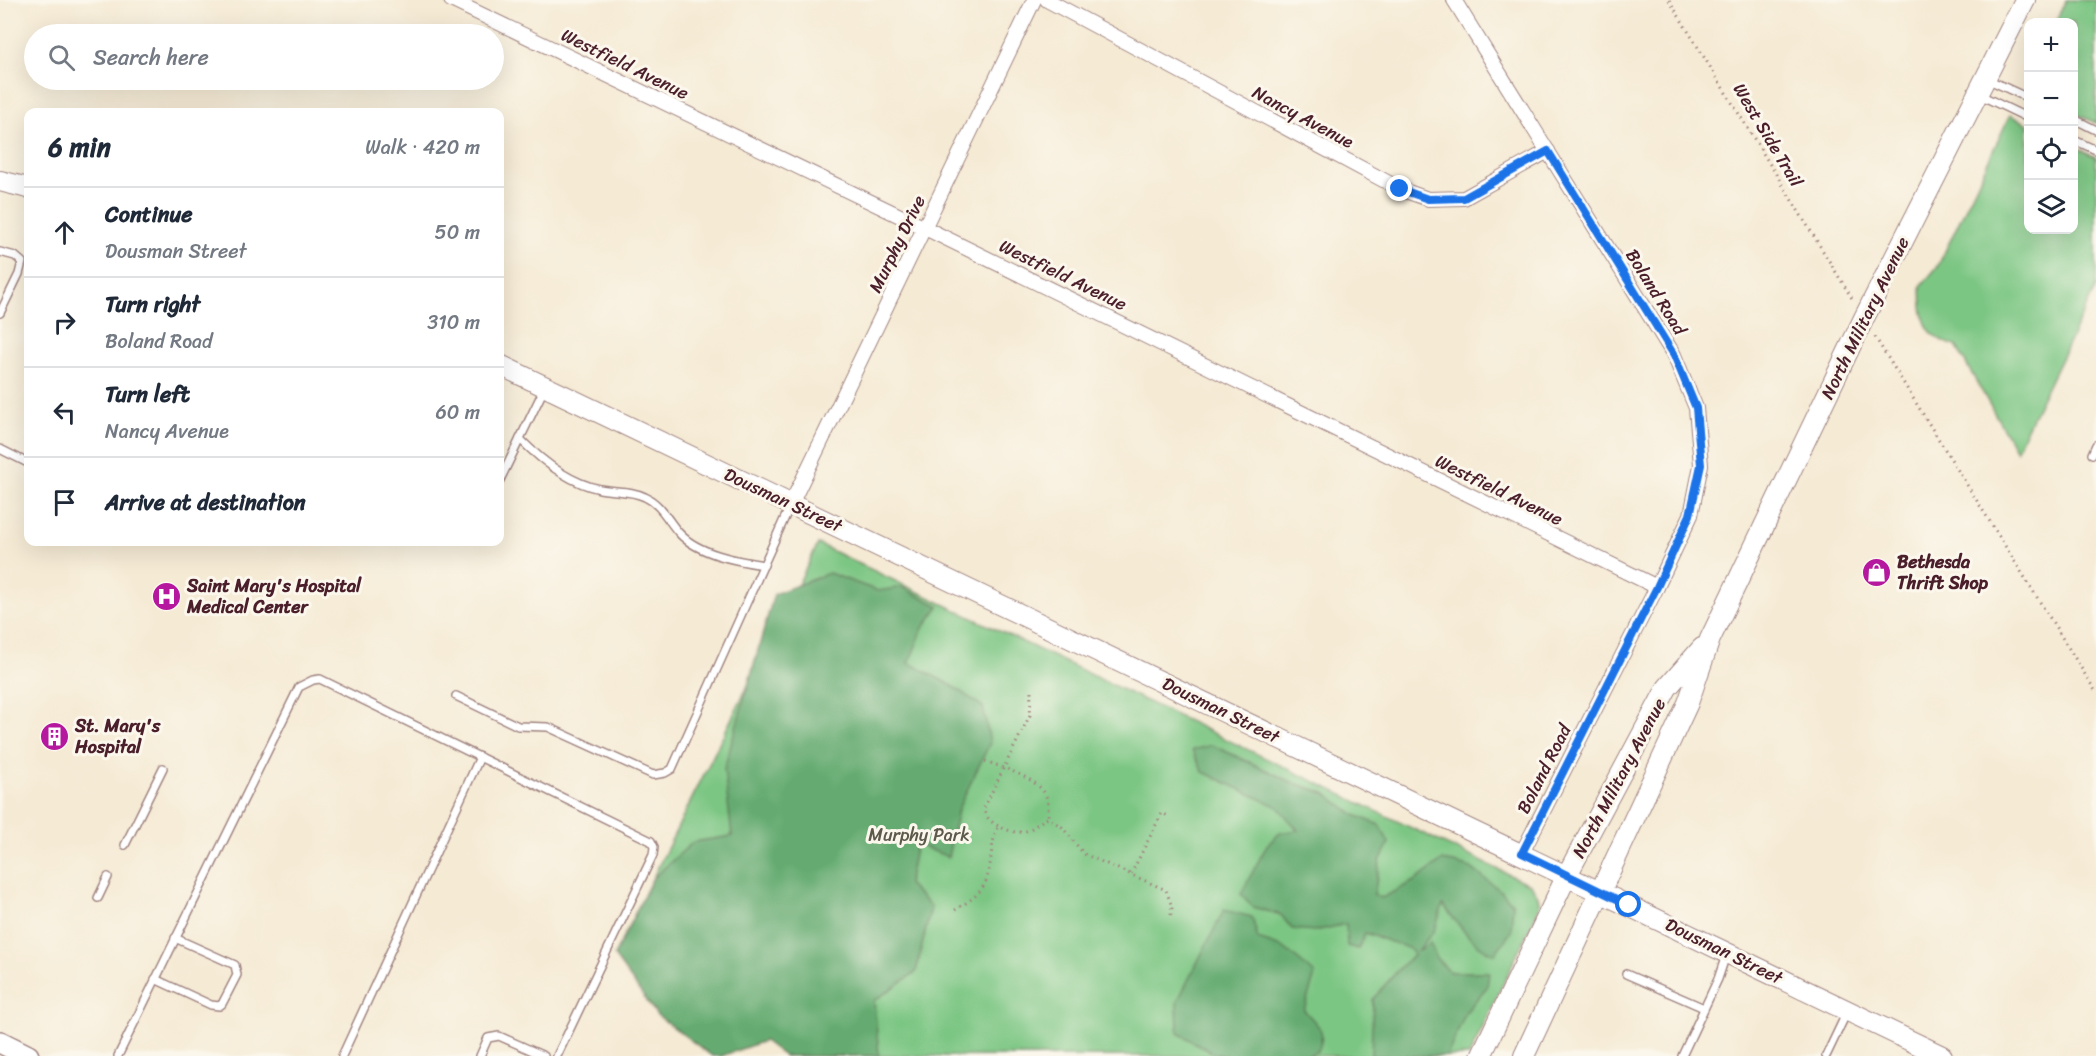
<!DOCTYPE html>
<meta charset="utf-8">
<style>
:root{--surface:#fff;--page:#f6f6f7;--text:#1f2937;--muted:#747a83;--line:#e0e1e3}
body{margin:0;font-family:Sriracha,sans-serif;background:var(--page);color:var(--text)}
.controls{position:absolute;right:18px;top:18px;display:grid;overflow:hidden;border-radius:12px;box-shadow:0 6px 24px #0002}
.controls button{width:54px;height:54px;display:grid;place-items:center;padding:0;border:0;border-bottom:2px solid var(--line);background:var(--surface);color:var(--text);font:30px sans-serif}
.stop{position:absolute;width:18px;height:18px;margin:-14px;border:4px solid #1a73e8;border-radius:50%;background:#fff}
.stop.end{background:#1a73e8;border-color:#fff;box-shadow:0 2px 6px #0008}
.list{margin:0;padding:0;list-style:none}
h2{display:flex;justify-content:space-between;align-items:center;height:78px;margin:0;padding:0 24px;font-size:26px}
h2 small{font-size:20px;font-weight:400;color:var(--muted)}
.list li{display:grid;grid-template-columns:39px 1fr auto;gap:18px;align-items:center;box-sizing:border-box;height:90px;padding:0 24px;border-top:2px solid var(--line)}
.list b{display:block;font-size:22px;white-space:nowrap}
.list p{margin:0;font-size:20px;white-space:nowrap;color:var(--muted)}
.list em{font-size:20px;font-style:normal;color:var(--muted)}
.icon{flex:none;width:33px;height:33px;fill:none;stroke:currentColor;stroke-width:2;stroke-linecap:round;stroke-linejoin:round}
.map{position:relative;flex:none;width:2096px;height:1056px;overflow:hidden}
.search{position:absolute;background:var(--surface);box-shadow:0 6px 24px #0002;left:24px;top:24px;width:480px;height:66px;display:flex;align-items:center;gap:15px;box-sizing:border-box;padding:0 21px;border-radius:33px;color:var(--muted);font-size:22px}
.panel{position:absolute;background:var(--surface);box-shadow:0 6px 24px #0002;left:24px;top:108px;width:480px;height:438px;border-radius:12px}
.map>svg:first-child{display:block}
.green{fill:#7cc683;stroke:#637257;stroke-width:1.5}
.forest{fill:#65ab71;stroke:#58654e;stroke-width:1.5}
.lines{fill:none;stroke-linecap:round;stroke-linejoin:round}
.lane-casing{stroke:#a08480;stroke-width:10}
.street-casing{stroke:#a08480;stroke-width:16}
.secondary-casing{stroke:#a08480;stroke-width:22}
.primary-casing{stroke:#a08480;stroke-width:24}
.path{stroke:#a08480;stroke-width:3;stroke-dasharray:1.5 4.5;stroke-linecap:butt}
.lane{stroke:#fff;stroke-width:7}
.street{stroke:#fff;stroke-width:14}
.secondary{stroke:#fff;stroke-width:20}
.primary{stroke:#fff;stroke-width:21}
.route{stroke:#1a73e8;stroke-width:8}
.labels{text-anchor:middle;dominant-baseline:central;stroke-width:6;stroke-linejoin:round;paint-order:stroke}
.street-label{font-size:18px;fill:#4a1f2b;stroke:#fbf7ec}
.poi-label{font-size:18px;font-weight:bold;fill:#4a1f2b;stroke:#fbf7ec;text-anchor:start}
.park-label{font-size:18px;fill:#5c594a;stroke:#fbf7ec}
</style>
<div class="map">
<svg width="2096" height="1056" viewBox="0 0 2096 1056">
<rect width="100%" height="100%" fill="#fbf7ec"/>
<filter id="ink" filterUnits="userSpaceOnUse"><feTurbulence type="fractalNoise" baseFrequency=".0167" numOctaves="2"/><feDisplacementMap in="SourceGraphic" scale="12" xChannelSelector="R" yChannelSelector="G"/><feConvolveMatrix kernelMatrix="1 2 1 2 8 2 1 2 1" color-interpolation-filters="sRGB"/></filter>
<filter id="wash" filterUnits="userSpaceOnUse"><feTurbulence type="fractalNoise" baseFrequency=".008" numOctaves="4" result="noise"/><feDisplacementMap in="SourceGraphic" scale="24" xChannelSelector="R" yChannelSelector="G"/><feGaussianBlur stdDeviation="1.35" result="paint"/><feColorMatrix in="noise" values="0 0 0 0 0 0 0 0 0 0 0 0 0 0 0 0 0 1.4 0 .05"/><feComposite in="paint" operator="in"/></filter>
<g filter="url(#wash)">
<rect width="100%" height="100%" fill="#f5ead4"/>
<g class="green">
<path d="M2066,0H2096V123L2074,113V22H2055Z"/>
<path d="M2010,115L2028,124V230H2074V146L2096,157V287L2016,451L1956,346C1922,337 1922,317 1921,286L1938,266Z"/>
<path d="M818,544L1531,885L1538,896L1540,906L1469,1056H826L614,956Z"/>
</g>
<g class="forest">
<path d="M829,573L878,591L902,587L939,606L923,628L909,663L951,685L983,707L990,743L958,809L948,857L916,844L908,884L931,907L916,972L874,1001L879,1056H784L764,1041L721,1056H712L657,1015L614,956L653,878L693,842L732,836L724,769L774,594Z"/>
<path d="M1212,745L1294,783L1325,793L1355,815L1380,825L1389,843L1380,861L1374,895L1382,898L1416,880L1443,860L1471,868L1501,891L1513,904L1511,932L1495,954C1472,947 1458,923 1443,905L1435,929L1417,952L1430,943L1437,959L1450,972H1489L1487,987L1466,1012L1447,1056H1371L1373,999L1403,964L1414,955L1411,949L1365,933L1358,949L1347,946L1346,924L1315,931L1292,929L1281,915L1253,907L1241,894L1267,845L1280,833L1298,830L1278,807L1203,772L1192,750Z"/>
<path d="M1224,910L1252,917L1258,939L1284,948L1315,974L1304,1010C1318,1026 1327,1029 1318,1051L1309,1055L1297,1056H1223L1211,1052L1178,1033L1177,1002Z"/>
</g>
</g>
<g filter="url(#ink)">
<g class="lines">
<defs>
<g id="lane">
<path d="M1987,79L2028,98"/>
<path d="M1980,95L2028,118"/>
<path d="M2074,119L2096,130"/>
<path d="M2074,140L2096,150"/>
<path d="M0,252L15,256L22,262L19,274L0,313"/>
<path d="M520,439C542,461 569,483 600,489C615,492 632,490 645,497C661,504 668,521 679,533C698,554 737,561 764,565"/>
<path d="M0,449L28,463"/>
<path d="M2092,454L2096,445"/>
<path d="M500,480L544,389"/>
<path d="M456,696L518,726L548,727L653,775L665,773L672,769L790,506"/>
<path d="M125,845L163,768"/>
<path d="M98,898L108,877"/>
<path d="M1626,974L1704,1008"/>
<path d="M155,979L211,1005L219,1006L222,1004L237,975L235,965L175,938"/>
<path d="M118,1056L299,687L313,680L320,679L651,841L654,847L653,855L557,1056"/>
<path d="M342,1056L480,757"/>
<path d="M480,1056L488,1038L499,1036L544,1056"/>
<path d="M1682,1056L1718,979L1726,955"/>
<path d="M1826,1056L1847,1012"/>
</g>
<g id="street">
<path d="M451,0L925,228L1657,587"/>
<path d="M1047,0L1400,189L1428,199L1464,198L1548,151"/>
<path d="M1454,0L1674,355L1696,408L1701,465L1691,515L1657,587L1522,853"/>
<path d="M791,504L1034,0"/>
</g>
<g id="secondary">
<path d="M0,181L28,188"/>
<path d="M500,365L1942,1056"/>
<path d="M1481,1056L1567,875L1667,688L1702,648"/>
<path d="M1524,1056L1688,703L1710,639L1864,318L2025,0"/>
</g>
<path id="primary" d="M0,1042L28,1056"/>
</defs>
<use href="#lane" class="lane-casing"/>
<use href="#street" class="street-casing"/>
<use href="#secondary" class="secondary-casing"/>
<use href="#primary" class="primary-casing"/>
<g class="path">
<path d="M1669,0L1853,300"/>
<path d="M1875,337L2096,692"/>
<path d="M1031,691L1030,715L984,808C984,823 1009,833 1022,832C1033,830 1039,821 1048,818L1062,827L1084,854L1166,890L1172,907L1171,916"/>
<path d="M985,761C1001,767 1037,778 1045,794C1049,801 1048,810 1048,818"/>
<path d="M1131,874L1162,813L1170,817"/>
<path d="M955,910C962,905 972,900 978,893C995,877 987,847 999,825"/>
</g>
<use href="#lane" class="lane"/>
<use href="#street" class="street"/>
<use href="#secondary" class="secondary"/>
<use href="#primary" class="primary"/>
</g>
</g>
<g class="lines" filter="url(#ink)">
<path class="route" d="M1400,189L1428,199L1464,198L1548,151L1674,355L1696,408L1701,465L1690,515L1657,587L1522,853L1629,905"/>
</g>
<defs>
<symbol id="shop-disc" viewBox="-11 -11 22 22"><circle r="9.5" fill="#b5179e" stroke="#fbf7ec"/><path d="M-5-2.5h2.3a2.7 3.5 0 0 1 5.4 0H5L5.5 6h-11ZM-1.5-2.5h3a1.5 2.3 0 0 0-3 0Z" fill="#fff"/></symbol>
<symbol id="hospital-disc" viewBox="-11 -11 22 22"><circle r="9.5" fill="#b5179e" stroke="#fbf7ec"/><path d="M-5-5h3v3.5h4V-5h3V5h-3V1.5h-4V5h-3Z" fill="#fff"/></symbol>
<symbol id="building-disc" viewBox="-11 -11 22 22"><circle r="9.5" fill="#b5179e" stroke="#fbf7ec"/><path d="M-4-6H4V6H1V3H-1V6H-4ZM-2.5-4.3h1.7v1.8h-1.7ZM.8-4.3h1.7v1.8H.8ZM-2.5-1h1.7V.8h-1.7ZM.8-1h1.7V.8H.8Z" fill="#fff"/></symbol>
</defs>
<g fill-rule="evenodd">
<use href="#shop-disc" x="1860" y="556" width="33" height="33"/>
<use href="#hospital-disc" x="150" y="580" width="33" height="33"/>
<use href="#building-disc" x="38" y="720" width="33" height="33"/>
</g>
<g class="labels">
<g class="street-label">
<text transform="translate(625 64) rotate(26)">Westfield Avenue</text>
<text transform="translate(1303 117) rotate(28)">Nancy Avenue</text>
<text transform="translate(1768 135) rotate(59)">West Side Trail</text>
<text transform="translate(897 244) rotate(-64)">Murphy Drive</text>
<text transform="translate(1063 275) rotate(26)">Westfield Avenue</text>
<text transform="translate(1656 292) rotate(58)">Boland Road</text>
<text transform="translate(1865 318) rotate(-64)">North Military Avenue</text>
<text transform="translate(1499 490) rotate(26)">Westfield Avenue</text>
<text transform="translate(783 500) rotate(25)">Dousman Street</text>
<text transform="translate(1221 710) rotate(26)">Dousman Street</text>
<text transform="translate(1544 769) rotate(-63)">Boland Road</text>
<text transform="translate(1619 778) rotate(-62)">North Military Avenue</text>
<text transform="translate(1724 951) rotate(26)">Dousman Street</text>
</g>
<g class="poi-label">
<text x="1897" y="562">Bethesda<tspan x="1897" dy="21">Thrift Shop</tspan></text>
<text x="187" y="586">Saint Mary's Hospital<tspan x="187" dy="21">Medical Center</tspan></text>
<text x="75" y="726">St. Mary's<tspan x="75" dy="21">Hospital</tspan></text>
</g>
<g class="park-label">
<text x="919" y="835">Murphy Park</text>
</g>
</g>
</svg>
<div class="controls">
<button>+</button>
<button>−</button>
<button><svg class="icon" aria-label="locate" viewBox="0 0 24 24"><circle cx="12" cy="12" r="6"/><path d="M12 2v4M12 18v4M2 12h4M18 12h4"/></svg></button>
<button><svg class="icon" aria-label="layers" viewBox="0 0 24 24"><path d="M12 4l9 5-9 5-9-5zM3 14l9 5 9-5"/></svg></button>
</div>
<div class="stop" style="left:1629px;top:905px"></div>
<div class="stop end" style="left:1400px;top:189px"></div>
<div class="search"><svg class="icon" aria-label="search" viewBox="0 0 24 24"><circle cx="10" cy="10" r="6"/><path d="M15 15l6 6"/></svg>Search here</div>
<section class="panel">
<h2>6 min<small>Walk · 420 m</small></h2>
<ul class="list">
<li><svg class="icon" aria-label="ahead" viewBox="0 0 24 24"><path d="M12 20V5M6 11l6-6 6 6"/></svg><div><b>Continue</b><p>Dousman Street</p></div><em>50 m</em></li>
<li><svg class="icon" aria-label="right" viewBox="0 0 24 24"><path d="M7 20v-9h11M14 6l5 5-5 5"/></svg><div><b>Turn right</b><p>Boland Road</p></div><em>310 m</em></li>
<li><svg class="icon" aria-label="left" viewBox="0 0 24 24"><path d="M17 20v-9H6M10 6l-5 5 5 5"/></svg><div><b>Turn left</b><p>Nancy Avenue</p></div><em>60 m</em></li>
<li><svg class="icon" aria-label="arrive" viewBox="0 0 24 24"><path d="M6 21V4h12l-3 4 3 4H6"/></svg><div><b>Arrive at destination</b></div></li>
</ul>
</section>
</div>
